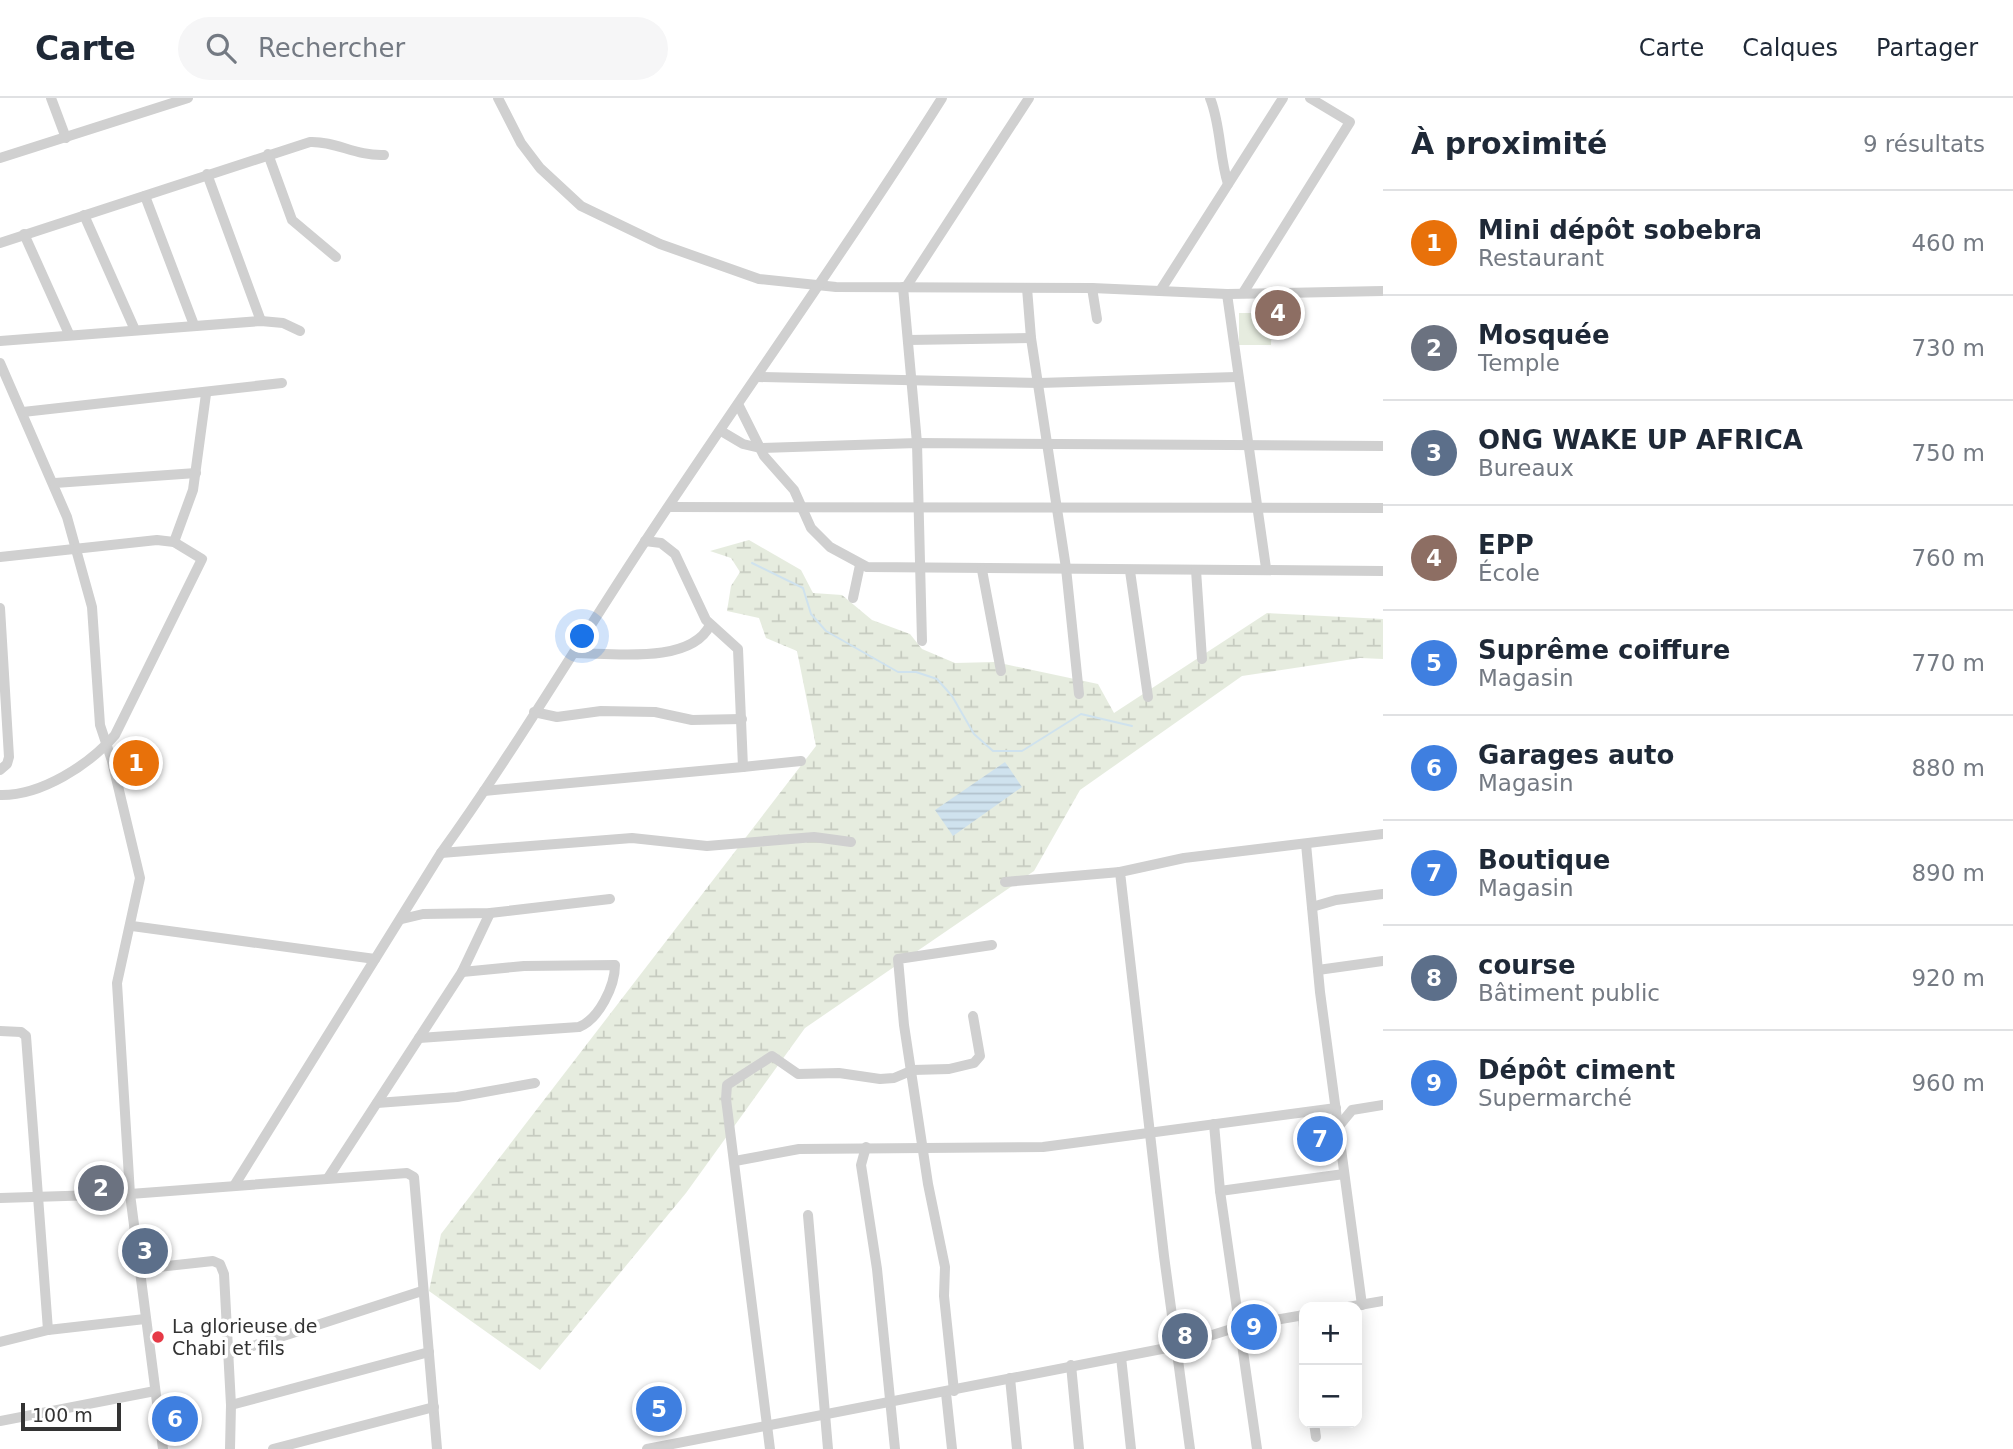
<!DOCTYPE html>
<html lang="fr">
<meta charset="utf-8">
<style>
:root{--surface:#fff;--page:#f6f6f7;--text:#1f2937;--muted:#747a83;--line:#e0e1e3;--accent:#e63946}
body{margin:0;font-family:"DejaVu Sans",sans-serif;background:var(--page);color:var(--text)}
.controls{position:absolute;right:21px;bottom:21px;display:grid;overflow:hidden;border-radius:14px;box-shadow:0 4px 18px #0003}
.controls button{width:63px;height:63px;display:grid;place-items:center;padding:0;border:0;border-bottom:2px solid var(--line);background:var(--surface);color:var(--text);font:35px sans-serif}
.scale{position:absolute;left:21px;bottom:18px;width:100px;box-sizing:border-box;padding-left:7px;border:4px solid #333;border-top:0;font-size:19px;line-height:24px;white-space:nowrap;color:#333;-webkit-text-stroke:5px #fff;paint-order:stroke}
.you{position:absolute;left:583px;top:539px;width:24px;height:24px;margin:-18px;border:5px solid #fff;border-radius:50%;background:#1a73e8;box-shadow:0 0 0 10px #1a73e833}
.badge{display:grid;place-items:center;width:46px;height:46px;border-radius:50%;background:var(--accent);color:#fff;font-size:23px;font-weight:700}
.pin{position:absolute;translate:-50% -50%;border:4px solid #fff;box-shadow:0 2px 7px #0006}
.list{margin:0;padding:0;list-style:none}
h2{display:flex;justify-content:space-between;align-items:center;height:91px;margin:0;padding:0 28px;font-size:30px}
h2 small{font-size:23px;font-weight:400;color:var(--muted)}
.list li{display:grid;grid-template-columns:46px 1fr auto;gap:21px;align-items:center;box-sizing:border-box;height:105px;padding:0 28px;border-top:2px solid var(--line)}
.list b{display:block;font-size:26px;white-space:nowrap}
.list p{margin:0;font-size:23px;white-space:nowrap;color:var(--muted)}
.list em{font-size:23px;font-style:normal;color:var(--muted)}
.icon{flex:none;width:38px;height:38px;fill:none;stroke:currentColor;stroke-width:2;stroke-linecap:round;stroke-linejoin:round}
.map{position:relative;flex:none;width:1383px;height:1351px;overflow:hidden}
header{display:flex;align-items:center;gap:42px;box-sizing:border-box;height:98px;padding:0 35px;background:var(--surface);border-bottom:2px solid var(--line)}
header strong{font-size:33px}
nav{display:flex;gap:38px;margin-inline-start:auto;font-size:24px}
.search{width:490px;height:63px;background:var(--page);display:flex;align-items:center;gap:18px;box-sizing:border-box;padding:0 24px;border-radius:38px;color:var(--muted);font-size:26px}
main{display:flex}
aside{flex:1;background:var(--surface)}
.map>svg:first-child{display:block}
.green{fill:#e6ecdf}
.wetland{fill:url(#wetland-marsh)}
.water{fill:url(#water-rules)}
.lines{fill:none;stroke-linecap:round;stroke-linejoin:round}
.stream{stroke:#cfe2ee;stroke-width:2}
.minor{stroke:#d0d0d0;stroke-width:10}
.poi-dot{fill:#e63946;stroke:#fff;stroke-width:2.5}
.labels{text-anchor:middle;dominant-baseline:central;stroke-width:7;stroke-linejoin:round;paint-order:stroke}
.poi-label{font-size:19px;fill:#333;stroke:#fff;text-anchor:start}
</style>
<header>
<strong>Carte</strong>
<div class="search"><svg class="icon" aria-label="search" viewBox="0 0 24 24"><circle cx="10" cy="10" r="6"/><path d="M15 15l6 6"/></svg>Rechercher</div>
<nav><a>Carte</a><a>Calques</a><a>Partager</a></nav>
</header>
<main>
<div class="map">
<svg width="1383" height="1351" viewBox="0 0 1383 1351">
<defs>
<pattern id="wetland-marsh" width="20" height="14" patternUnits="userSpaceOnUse" patternTransform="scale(1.75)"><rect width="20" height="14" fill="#e6ecdf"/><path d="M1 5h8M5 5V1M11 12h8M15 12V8" fill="none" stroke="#c6cbc0"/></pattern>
<pattern id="water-rules" width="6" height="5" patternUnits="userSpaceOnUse" patternTransform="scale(1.75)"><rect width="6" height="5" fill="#cfe2ee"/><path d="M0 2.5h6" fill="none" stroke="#b2c2cd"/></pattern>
</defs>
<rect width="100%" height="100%" fill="#fff"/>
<path class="green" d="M1239,215H1272L1271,247H1239Z"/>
<path class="wetland" d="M749,442L801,472L813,495L842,497L872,522L910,536L922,551L955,565L995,564L1098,586L1114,615L1267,515L1383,521V561L1360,560L1242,578L1080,692L1034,773L805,930L686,1095L540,1272L429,1193L441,1136L816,648L797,553L766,540L759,520L727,513L731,488L740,474L731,460L710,453Z"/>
<path class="water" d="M1005,664L1022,689L953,738L935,712Z"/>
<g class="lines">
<path class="stream" d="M752,465L803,490L811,516L826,533L898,574H916L937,581L952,598L974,636L993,653H1022L1081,616L1132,628"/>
<g class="minor">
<path d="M51,0L66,40"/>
<path d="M498,0L521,45L540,70L581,108L660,146L759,181L836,189L1092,190L1227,196L1383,193"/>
<path d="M1210,0C1221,27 1219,58 1228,86"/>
<path d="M268,56L292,122L336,159"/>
<path d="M0,60L188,0"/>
<path d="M207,76L261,223"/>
<path d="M145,98L194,227"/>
<path d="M84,117L135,232"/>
<path d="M24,136L69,236"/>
<path d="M0,145L310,44C336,43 355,58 384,57"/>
<path d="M903,189L917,345L922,543"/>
<path d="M906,189L1029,0"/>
<path d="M1027,190L1031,240L1066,470L1079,596"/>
<path d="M1092,190L1097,221"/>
<path d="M1160,193L1283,0"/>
<path d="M1243,195L1350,24L1310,0"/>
<path d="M1227,196L1266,470"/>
<path d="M908,242L1031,240"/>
<path d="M0,243L261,223L283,225L300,233"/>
<path d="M0,265L67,419L92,509L100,627L112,663L140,780L117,885L130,1096L163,1351"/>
<path d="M758,279L1039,285L1236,279"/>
<path d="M739,308L764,358L794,392L811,430L830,449L867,469L1383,473"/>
<path d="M23,314L282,285"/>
<path d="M721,333L743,346L760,350L917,345L1383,348"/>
<path d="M55,385L196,375"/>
<path d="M670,409L1383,410"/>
<path d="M174,444L193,392L206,296"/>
<path d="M0,459L157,442L174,444L202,461L115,637C89,667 41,698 0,697"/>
<path d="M982,472L1001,573"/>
<path d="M1196,472L1202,561"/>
<path d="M1130,473L1148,599"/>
<path d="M853,500L860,467"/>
<path d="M0,510L9,659L7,666L0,672"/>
<path d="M574,555C611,555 691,567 710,527"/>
<path d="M534,614L557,619L601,613L655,614L692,622L742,621"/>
<path d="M743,669L801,663"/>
<path d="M484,693L743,669L738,551L706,522L675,456L661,445L645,443"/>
<path d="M1306,746L1320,894L1362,1207"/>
<path d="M441,755L632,740L707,748L814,739L851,744"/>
<path d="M1005,784L1120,774"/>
<path d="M1312,809L1336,802L1383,796"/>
<path d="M402,821L423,816L490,815L610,801"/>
<path d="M132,828L375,861"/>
<path d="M1318,872L1383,863"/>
<path d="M0,933L21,934L26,938L48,1232"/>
<path d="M419,940L579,929C599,921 615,888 615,867L524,868L462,874"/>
<path d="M377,1005L457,999L535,985"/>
<path d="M1214,1026L1220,1093L1257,1351"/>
<path d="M1338,1029L1352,1012L1383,1007"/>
<path d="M866,1049L861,1067L877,1171L895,1351"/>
<path d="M735,1063L799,1051L1043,1049L1336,1010"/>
<path d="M328,1080L462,874L490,815"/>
<path d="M234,1088L441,755C513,655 576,548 644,445C742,296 847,151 942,0"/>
<path d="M1220,1093L1344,1076"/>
<path d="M0,1100L130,1096L407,1075L414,1079L437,1351"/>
<path d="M808,1117L828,1351"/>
<path d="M140,1171L213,1163L220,1166L224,1176L231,1307L230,1351"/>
<path d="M1348,1209L1383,1203"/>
<path d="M1303,1217L1304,1230"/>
<path d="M0,1244L48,1232L145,1221"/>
<path d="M228,1256L422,1193"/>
<path d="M1121,1259L1131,1351"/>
<path d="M1071,1267L1079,1351"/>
<path d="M1010,1280L1017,1351"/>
<path d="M954,1293L944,1198L945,1169L928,1086L904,927L898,861L992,847"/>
<path d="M946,1295L952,1351"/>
<path d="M231,1307L429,1254"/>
<path d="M0,1323L155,1293"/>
<path d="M1314,1325L1316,1339"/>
<path d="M273,1351L434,1309"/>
<path d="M647,1351L1177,1248L1241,1228L1304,1217"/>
<path d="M770,1351L726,1001L727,987L772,958L798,976L839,975L880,981L894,980L913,972L949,971L974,965L980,958L973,918"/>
<path d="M1190,1351L1164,1158L1120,774L1184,760L1383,736"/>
</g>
</g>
<circle class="poi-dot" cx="158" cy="1239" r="7"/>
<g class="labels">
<g class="poi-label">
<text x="172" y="1228">La glorieuse de<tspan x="172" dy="22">Chabi et fils</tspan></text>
</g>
</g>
</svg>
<div class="controls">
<button>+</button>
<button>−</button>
</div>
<div class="scale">100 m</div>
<div class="you"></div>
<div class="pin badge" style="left:136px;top:665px;background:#e8710a">1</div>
<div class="pin badge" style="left:101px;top:1090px;background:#6b7280">2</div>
<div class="pin badge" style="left:145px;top:1153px;background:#5c6f8a">3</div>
<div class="pin badge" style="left:1278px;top:215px;background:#8d6e63">4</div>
<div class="pin badge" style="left:659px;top:1311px;background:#3f7fe0">5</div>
<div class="pin badge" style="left:175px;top:1321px;background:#3f7fe0">6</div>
<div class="pin badge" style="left:1320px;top:1041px;background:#3f7fe0">7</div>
<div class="pin badge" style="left:1185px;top:1238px;background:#5c6f8a">8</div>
<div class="pin badge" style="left:1254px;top:1229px;background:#3f7fe0">9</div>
</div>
<aside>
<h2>À proximité<small>9 résultats</small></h2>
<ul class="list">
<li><span class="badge" style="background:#e8710a">1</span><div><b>Mini dépôt sobebra</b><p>Restaurant</p></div><em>460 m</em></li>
<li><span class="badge" style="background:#6b7280">2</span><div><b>Mosquée</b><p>Temple</p></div><em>730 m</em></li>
<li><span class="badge" style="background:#5c6f8a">3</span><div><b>ONG WAKE UP AFRICA</b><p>Bureaux</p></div><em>750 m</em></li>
<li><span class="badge" style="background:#8d6e63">4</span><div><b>EPP</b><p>École</p></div><em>760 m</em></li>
<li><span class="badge" style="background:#3f7fe0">5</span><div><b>Suprême coiffure</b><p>Magasin</p></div><em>770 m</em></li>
<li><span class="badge" style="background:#3f7fe0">6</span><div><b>Garages auto</b><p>Magasin</p></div><em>880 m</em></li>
<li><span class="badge" style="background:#3f7fe0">7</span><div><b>Boutique</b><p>Magasin</p></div><em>890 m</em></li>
<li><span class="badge" style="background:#5c6f8a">8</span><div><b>course</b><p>Bâtiment public</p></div><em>920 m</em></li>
<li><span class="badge" style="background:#3f7fe0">9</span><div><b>Dépôt ciment</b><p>Supermarché</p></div><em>960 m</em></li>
</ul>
</aside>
</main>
